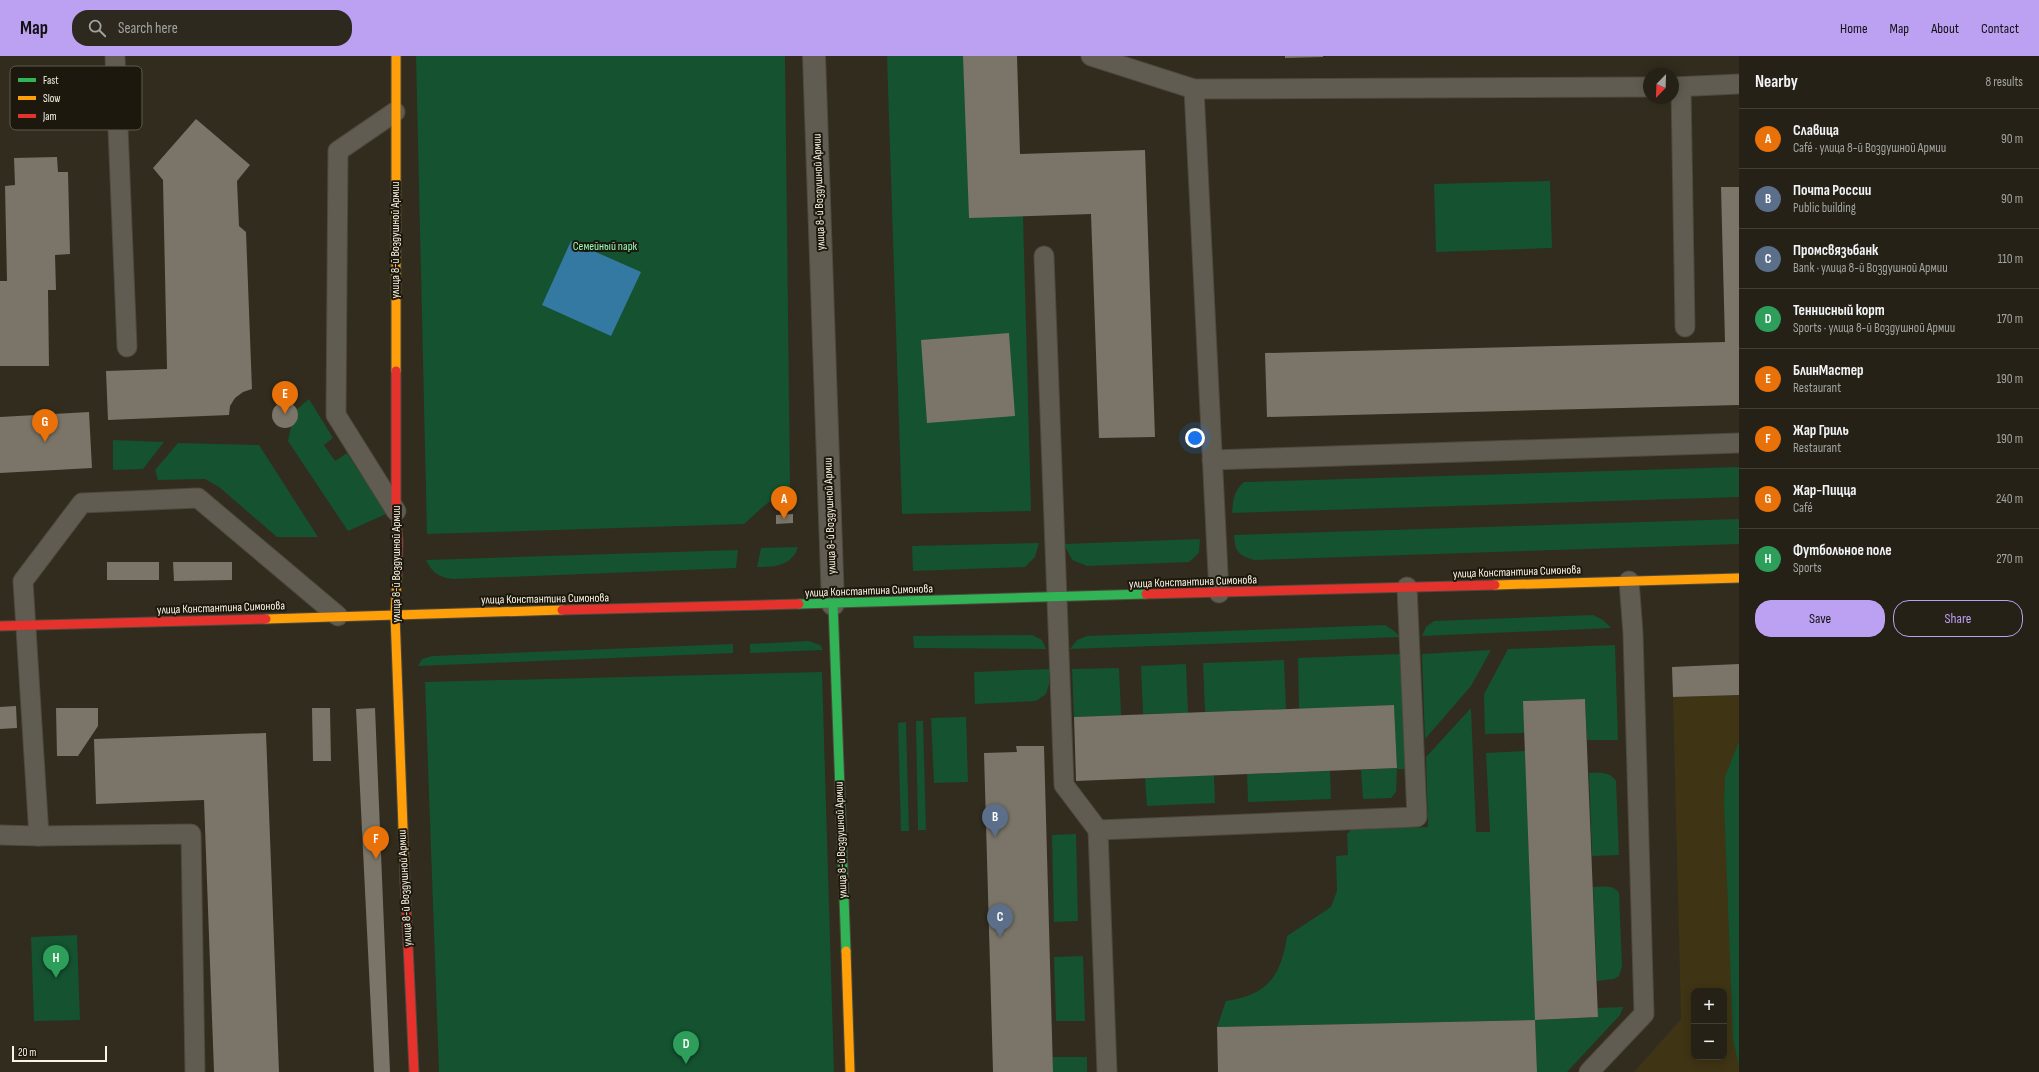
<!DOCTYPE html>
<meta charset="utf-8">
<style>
:root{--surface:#252116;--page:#2d291f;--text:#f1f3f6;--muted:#a3a3a1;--line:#423e35;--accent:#bca0f2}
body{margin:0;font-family:"Sofia Sans Condensed",sans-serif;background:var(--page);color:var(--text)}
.controls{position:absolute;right:12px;bottom:12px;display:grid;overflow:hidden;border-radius:8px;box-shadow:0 2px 10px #0003}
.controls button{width:36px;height:36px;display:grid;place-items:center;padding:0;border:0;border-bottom:1px solid var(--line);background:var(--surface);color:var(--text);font:20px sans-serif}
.compass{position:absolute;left:1643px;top:12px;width:36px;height:36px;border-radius:50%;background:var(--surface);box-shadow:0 2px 10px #0003;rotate:203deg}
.scale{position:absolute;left:12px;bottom:10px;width:95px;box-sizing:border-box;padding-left:4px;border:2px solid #faf4e4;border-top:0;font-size:11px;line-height:14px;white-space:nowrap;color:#faf4e4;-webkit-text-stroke:3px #1c180d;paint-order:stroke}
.you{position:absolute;left:1195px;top:382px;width:14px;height:14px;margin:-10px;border:3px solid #fff;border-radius:50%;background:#1a73e8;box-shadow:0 0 0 6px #1a73e833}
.badge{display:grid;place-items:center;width:26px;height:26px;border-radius:50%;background:var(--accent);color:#fff;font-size:13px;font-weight:700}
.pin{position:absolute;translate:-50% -33px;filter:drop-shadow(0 1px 2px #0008)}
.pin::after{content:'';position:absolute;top:21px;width:14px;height:12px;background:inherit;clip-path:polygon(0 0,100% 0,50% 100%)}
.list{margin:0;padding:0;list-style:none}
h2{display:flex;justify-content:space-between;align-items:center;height:52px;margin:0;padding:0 16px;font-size:17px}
h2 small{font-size:13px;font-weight:400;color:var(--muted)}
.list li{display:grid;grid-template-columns:26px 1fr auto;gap:12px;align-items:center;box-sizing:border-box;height:60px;padding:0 16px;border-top:1px solid var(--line)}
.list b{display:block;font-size:15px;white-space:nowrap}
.list p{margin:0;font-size:13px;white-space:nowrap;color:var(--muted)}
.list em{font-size:13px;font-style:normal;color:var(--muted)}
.actions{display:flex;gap:8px;padding:12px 16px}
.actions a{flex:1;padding:9px 0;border:1px solid var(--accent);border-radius:16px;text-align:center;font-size:14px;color:var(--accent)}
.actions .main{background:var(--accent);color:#111}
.icon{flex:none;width:22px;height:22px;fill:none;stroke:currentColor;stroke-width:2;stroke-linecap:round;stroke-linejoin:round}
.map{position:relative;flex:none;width:1739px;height:1016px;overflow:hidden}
header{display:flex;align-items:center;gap:24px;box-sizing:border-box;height:56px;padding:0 20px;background:var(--accent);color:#111}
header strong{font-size:19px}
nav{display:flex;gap:22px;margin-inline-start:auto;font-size:14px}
.search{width:280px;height:36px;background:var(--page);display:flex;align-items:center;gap:10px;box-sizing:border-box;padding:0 14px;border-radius:16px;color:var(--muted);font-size:15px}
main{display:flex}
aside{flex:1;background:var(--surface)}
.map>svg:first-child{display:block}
.built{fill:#3f3414;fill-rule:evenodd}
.green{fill:#145230}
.water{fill:#3479a2}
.building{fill:#7a7568}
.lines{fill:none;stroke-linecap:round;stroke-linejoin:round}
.lane-casing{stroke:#4d493d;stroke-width:21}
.street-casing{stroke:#4d493d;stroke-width:24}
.fast-casing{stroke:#4d493d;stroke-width:11}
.slow-casing{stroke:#4d493d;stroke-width:11}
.jam-casing{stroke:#4d493d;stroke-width:11}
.lane{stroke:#615c52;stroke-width:19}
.street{stroke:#615c52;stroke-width:22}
.fast{stroke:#30b455;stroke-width:9}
.slow{stroke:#ff9f0a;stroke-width:9}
.jam{stroke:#e5322d;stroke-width:9}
.labels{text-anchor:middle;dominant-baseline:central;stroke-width:4;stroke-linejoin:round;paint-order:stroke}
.street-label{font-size:12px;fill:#faf4e4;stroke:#1c180d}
.park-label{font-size:12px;fill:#93faba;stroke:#1c180d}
.key{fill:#1c180d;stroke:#5f5a4e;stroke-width:1}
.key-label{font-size:11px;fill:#faf4e4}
</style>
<header>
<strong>Map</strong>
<div class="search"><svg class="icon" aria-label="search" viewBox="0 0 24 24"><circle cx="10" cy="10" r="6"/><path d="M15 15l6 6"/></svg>Search here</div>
<nav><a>Home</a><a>Map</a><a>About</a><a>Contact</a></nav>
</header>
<main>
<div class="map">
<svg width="1739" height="1016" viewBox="0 0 1739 1016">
<rect width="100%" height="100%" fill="#312c1d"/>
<path class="built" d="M1739,639V1016H1634L1681,963L1673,641ZM1694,935H1724V1001H1694Z"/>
<g class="green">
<path d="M416,0H785L790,432L765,449L744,468L427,478Z"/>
<path d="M887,0H963L1023,160L1031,455L902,458Z"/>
<path d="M1550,125L1552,192L1436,196L1434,128Z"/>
<path d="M309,343L333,382L324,389L335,405L347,397L386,458L348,475L288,385L291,371L298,361L297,353Z"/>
<path d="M113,384L164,386L143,413L113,414Z"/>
<path d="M178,387L259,389L318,481H277L219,431L205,423L158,424L155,414Z"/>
<path d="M1739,411V441L1232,457C1233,443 1234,435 1244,426Z"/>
<path d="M1739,463V488L1254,504C1238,499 1235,496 1234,479Z"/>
<path d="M1200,483L1199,497L1189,506L1087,510L1072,504L1064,488Z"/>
<path d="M1039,487L1035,501L1025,511L913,515L912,490Z"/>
<path d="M798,491C792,510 775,511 757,511L761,492Z"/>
<path d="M738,494L736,512L454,523C440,522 432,517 426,504Z"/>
<path d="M1593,559L1603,564L1611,572L1422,580L1426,571L1434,565Z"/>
<path d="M1385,569L1394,575L1400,581L1070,593L1077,584L1087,580Z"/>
<path d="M1032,579L1042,584L1046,593L914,592L913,580Z"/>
<path d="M809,585L820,589L823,594L750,597V588Z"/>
<path d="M733,588V597L418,610L422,603L432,600Z"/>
<path d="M1615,589L1618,684H1587L1585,643L1523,645L1525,677L1485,678L1484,638L1508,593Z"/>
<path d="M1491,594L1471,630L1425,683L1422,598Z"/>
<path d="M1400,598L1405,713H1397L1396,736L1391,742L1363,743L1361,714L1397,712L1394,649L1299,653L1298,602Z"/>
<path d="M1284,604L1286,653L1205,656L1203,607Z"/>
<path d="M1186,608L1188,657L1143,658L1141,610Z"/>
<path d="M1119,612L1121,659L1074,661L1072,613Z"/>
<path d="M1049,613V628L1046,638L1036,645L975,648L974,616Z"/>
<path d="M822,616L834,1016H439L425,626Z"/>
<path d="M1471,652L1476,776H1490L1486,697L1525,695L1536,964L1598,961V952L1623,951L1620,959L1567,1016H1537L1535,964L1217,971L1226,945C1268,939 1281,920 1287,880L1331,851L1337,835L1336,800L1348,799L1347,778L1351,774L1428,771L1426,701Z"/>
<path d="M966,661L968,726L934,727L931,662Z"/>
<path d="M916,665H923L926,774H918Z"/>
<path d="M906,666L909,775H901L898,667Z"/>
<path d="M1739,685V1010L1733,984L1724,745L1725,721Z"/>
<path d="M1330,715L1331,743L1248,746L1247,718Z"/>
<path d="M1589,717C1600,717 1609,715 1616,725L1619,799L1592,800Z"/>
<path d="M1214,719L1215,747L1147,750L1145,722Z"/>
<path d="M1076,778L1078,865L1054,866L1052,779Z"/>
<path d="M1593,831C1603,831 1613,828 1619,837L1622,910L1619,920L1614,923L1597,925Z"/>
<path d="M77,879L80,964L34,965L31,881Z"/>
<path d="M1083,900L1085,965H1056L1054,901Z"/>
<rect x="1053" y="1001" width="34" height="15"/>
</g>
<path class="water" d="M571,185L641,216L611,280L542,249Z"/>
<g class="building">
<path d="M963,0H1017L1020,98L1145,94L1155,381L1099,382L1091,158L969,162Z"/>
<path d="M1285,0H1323V1L1285,2Z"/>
<path d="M196,63L250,109L237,125L239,170L246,176L252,333L243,336L235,342L230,350L229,359L108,364L106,315L167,313L163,124L153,112Z"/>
<path d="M57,101L58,116H68L70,198L55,199L56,234H48L49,310H0V225H7L5,130L15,129L14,102Z"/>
<path d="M1721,131H1739V349L1267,361L1265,297L1725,286Z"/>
<path d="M1009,277L1015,360L927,367L921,284Z"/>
<circle cx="285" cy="359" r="13"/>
<path d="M89,356L92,412L0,417V361Z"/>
<path d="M793,458V467L776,468V459Z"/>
<rect x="107" y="506" width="52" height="18"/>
<path d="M173,506H232V524L174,525Z"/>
<path d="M1739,608V639L1673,641L1672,611Z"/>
<path d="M1585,643L1598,961L1535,964L1523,645Z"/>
<path d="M1394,649L1397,712L1076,725L1074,661Z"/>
<path d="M16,650L17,672L0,673V651Z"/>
<path d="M56,652H98V670L78,700H57Z"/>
<path d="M312,652H330L331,705H313Z"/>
<path d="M375,652L390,1016H374L356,653Z"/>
<path d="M266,677L279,1016H214L204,744L96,748L94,683Z"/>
<path d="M1016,690H1044L1053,1016H993L984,697L1017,696Z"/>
<path d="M1535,964L1537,1016H1218L1217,971Z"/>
</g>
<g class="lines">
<defs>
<g id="lane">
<path d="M115,0L127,291"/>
<path d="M1091,0L1194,33L1649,31"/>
<path d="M1673,31L1739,28"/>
<path d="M1681,31L1685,271"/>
<path d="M1194,33L1219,537"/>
<path d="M395,56L338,95L336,359L396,455"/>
<path d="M1044,200L1064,729L1098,774L1107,1016"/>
<path d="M1212,404L1739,387"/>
<path d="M1098,774L1417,761L1407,531"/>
<path d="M0,779L39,780"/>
<path d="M195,1016L191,778L39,780L23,525L82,447L198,442L338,560"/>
<path d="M1589,1016L1644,958L1633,577L1629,525"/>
</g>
<path id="street" d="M814,0L833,548"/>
<g id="fast">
<path d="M799,548L1146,538"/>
<path d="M833,548L846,895"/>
</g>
<g id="slow">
<path d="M396,0V315"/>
<path d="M397,521L395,559L405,825"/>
<path d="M1495,529L1739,522"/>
<path d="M266,563L562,554"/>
<path d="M846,895L850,1016"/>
</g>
<g id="jam">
<path d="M396,315V455L398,486L397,521"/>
<path d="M1146,538L1495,529"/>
<path d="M562,554L799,548"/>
<path d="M0,570L266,563"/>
<path d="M405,825L414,1016"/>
</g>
</defs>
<use href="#lane" class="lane-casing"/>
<use href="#street" class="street-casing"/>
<use href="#fast" class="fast-casing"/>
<use href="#slow" class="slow-casing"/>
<use href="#jam" class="jam-casing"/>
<use href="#lane" class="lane"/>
<use href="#street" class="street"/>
<use href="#fast" class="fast"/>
<use href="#slow" class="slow"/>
<use href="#jam" class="jam"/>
</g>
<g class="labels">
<g class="street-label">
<text transform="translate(819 136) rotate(-92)">улица 8-й Воздушной Армии</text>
<text transform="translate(395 184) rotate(-90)">улица 8-й Воздушной Армии</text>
<text transform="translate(830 460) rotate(-92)">улица 8-й Воздушной Армии</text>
<text transform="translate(396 508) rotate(-90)">улица 8-й Воздушной Армии</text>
<text transform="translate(1517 516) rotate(-2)">улица Константина Симонова</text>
<text transform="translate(1193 526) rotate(-2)">улица Константина Симонова</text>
<text transform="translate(869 535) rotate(-2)">улица Константина Симонова</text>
<text transform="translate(545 543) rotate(-1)">улица Константина Симонова</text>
<text transform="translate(221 552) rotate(-2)">улица Константина Симонова</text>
<text transform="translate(841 784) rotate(-92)">улица 8-й Воздушной Армии</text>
<text transform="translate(405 832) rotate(-93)">улица 8-й Воздушной Армии</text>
</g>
<g class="park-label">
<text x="605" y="190">Семейный парк</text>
</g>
</g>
<rect x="10" y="10" width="132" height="64" rx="6" class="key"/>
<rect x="18" y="22" width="18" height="4" fill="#30b455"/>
<rect x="18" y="40" width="18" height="4" fill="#ff9f0a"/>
<rect x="18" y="58" width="18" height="4" fill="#e5322d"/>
<g class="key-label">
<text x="43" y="28">Fast</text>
<text x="43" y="46">Slow</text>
<text x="43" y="64">Jam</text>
</g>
</svg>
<div class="controls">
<button>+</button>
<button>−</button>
</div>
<svg class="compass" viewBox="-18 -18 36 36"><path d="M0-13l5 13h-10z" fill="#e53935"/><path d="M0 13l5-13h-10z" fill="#a3a3a1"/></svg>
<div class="scale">20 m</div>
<div class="you"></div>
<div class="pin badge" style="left:784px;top:463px;background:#e8710a">A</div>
<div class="pin badge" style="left:995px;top:781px;background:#5c6f8a">B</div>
<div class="pin badge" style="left:1000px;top:881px;background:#5c6f8a">C</div>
<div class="pin badge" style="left:686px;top:1008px;background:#2e9e5b">D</div>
<div class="pin badge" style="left:285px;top:358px;background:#e8710a">E</div>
<div class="pin badge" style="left:376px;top:803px;background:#e8710a">F</div>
<div class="pin badge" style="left:45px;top:386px;background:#e8710a">G</div>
<div class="pin badge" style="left:56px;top:922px;background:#2e9e5b">H</div>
</div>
<aside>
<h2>Nearby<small>8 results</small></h2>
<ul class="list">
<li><span class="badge" style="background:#e8710a">A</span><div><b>Славица</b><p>Café · улица 8-й Воздушной Армии</p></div><em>90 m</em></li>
<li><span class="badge" style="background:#5c6f8a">B</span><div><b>Почта России</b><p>Public building</p></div><em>90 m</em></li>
<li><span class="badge" style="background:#5c6f8a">C</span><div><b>Промсвязьбанк</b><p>Bank · улица 8-й Воздушной Армии</p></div><em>110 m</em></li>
<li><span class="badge" style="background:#2e9e5b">D</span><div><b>Теннисный корт</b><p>Sports · улица 8-й Воздушной Армии</p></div><em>170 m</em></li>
<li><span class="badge" style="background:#e8710a">E</span><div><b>БлинМастер</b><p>Restaurant</p></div><em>190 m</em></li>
<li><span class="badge" style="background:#e8710a">F</span><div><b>Жар Гриль</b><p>Restaurant</p></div><em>190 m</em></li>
<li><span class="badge" style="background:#e8710a">G</span><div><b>Жар-Пицца</b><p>Café</p></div><em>240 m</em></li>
<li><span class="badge" style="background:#2e9e5b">H</span><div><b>Футбольное поле</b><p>Sports</p></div><em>270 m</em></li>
</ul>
<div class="actions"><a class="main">Save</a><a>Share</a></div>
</aside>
</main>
